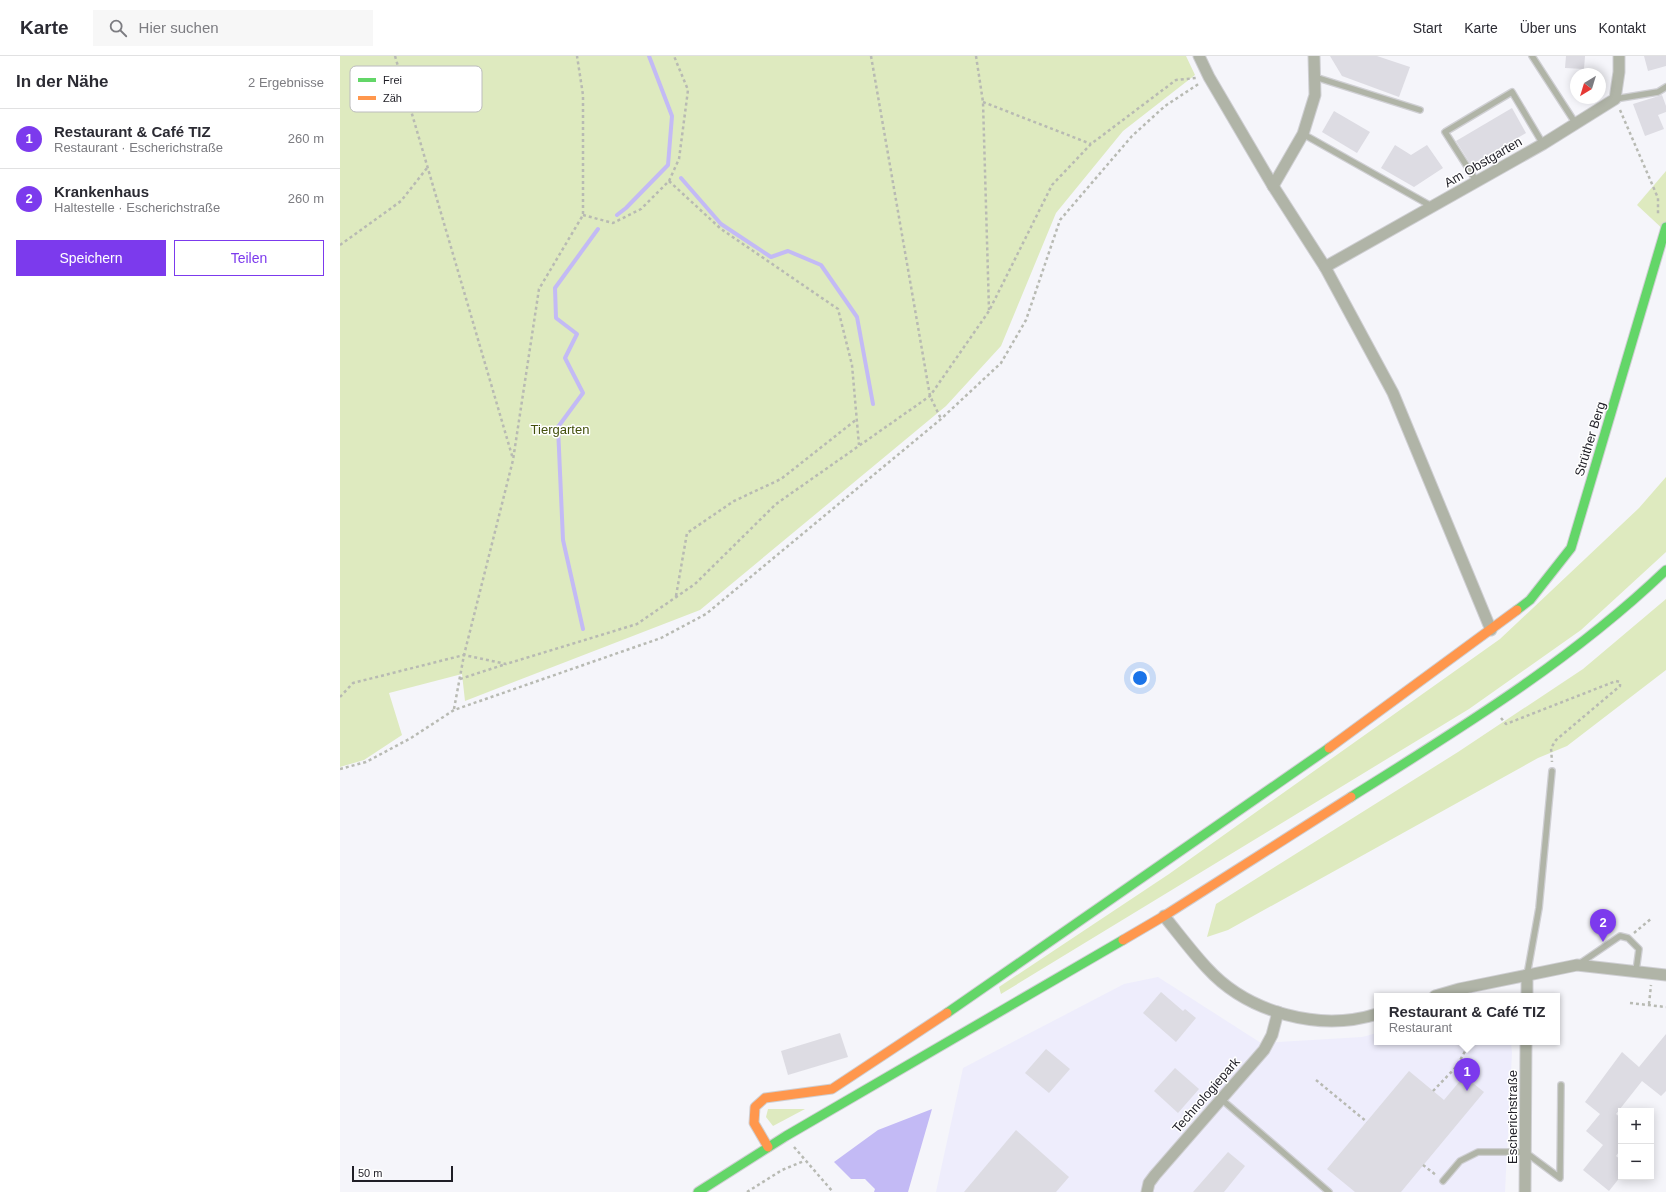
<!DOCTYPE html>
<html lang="de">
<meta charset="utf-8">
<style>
:root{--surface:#fff;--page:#f7f7f7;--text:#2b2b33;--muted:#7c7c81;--line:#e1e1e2;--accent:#7c3aed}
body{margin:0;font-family:Arial,sans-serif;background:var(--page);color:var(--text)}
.controls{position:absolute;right:12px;bottom:12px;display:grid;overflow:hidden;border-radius:0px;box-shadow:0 2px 10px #0003}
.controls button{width:36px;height:36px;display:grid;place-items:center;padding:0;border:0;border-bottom:1px solid var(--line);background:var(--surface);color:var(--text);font:20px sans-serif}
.compass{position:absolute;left:1230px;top:12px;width:36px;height:36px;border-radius:50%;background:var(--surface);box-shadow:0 2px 10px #0003;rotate:218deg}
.scale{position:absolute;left:12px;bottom:10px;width:101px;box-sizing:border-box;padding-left:4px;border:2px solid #1f1e26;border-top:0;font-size:11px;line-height:14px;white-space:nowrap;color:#1f1e26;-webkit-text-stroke:3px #fff;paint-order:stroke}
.you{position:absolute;left:800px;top:622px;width:14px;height:14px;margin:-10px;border:3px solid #fff;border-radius:50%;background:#1a73e8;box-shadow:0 0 0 6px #1a73e833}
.badge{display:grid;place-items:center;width:26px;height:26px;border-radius:50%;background:var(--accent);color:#fff;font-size:13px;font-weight:700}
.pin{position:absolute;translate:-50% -33px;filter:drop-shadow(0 1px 2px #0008)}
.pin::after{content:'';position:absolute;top:21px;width:14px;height:12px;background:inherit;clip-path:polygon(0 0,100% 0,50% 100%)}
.popup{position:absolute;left:1034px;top:937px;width:186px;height:52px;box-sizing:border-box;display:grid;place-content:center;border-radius:0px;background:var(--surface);filter:drop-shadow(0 1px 3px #0005);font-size:13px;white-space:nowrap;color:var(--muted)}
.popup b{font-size:15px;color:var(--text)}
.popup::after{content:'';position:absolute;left:50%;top:100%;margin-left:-8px;border:8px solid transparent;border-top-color:var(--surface)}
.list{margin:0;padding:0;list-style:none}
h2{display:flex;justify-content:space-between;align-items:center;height:52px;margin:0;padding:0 16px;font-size:17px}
h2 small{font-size:13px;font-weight:400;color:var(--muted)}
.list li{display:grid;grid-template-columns:26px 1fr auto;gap:12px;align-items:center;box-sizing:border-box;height:60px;padding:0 16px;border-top:1px solid var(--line)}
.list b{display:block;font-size:15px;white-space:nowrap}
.list p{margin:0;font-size:13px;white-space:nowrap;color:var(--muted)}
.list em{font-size:13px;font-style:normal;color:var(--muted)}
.actions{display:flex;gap:8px;padding:12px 16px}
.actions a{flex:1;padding:9px 0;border:1px solid var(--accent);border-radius:0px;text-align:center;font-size:14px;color:var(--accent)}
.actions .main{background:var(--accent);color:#fff}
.icon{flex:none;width:22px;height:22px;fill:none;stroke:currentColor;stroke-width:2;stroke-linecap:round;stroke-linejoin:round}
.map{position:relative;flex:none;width:1326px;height:1136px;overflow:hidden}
header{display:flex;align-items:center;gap:24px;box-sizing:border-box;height:56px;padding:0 20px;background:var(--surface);border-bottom:1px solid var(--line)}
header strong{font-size:19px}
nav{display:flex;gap:22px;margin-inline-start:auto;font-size:14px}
.search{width:280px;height:36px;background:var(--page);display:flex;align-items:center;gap:10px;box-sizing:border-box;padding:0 14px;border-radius:0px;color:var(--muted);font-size:15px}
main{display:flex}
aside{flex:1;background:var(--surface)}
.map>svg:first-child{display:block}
.built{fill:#eeedfc}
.green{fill:#deeabf}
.water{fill:#c3baf5}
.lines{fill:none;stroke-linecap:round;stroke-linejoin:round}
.stream{stroke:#c3baf5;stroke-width:4}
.building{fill:#dddce3}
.lane-casing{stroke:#cfcfd3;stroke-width:8}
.street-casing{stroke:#cfcfd3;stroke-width:13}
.fast-casing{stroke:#cfcfd3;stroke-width:11}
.slow-casing{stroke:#cfcfd3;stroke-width:11}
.path{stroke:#b8bab3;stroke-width:2.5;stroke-dasharray:3 3;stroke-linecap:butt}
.lane{stroke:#b0b4a7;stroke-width:5.5}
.street{stroke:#b0b4a7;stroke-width:11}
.fast{stroke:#63d668;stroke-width:9}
.slow{stroke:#ff974d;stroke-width:9}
.labels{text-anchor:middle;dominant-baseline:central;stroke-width:3;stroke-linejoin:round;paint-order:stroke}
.street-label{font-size:13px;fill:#1f1e26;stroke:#fff}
.park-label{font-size:13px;fill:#43500c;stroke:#fff}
.key{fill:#fff;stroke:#bcbcbe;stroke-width:1}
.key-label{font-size:11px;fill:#1f1e26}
</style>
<header>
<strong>Karte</strong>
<div class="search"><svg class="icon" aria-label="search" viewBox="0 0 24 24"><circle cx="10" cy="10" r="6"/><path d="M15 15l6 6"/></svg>Hier suchen</div>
<nav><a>Start</a><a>Karte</a><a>Über uns</a><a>Kontakt</a></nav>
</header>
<main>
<aside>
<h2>In der Nähe<small>2 Ergebnisse</small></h2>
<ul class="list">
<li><span class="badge">1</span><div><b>Restaurant &amp; Café TIZ</b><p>Restaurant · Escherichstraße</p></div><em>260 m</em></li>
<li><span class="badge">2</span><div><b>Krankenhaus</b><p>Haltestelle · Escherichstraße</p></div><em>260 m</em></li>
</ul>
<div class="actions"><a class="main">Speichern</a><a>Teilen</a></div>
</aside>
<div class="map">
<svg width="1326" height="1136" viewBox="0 0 1326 1136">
<rect width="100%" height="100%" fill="#f5f5fa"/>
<path class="built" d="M818,921L921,987L1022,981L1037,977V986H1171L1172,997L1165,1136H596L623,1012L784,928Z"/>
<g class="green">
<path d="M0,0H846L855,19L783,75L716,157L661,290L606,350L360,554L125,645L122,618L49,637L62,679L24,704L0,711Z"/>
<path d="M1326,115V176L1297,149Z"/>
<path d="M1326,421V496L1241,574L1129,653L661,938L659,931L829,818L1160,583L1299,452Z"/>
<path d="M1326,543V614L1227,690L1198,702L888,874L867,881L876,848L1118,696L1243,613Z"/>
<path d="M428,1053H465L433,1070L426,1061Z"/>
</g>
<path class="water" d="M592,1053L568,1136H534L535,1133L525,1123H511L494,1106L538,1074Z"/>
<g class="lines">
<g class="stream">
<path d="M341,122L381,168L431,201L448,195L481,209L517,261L533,348"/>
<path d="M277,159L286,152L328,109L332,60L309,0"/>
<path d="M243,573L223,484L218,371L243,337L225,302L237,278L216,262L215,232L258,173"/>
</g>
</g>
<g class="building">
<path d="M990,0H1037L1070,11L1059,41L1002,20Z"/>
<path d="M1226,0H1245L1244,13L1225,12Z"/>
<path d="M1304,0H1326V10L1308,15Z"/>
<path d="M1322,39L1326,50V56L1318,59L1324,73L1305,80L1293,48Z"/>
<path d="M1172,52L1186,77L1131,109L1116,85Z"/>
<path d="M994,55L1030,76L1017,97L982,76Z"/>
<path d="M1055,89L1071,99L1087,89L1103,112L1074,131L1041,112Z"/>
<path d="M821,936L843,955L845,953L856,962L836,986L803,957Z"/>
<path d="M500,977L508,1001L448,1019L441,995Z"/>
<path d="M1326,978V1035L1321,1040L1302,1025L1276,1058L1281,1062V1093L1276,1100L1281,1104V1120L1269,1135L1243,1114L1263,1089L1246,1075L1260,1058L1245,1046L1282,996L1299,1011Z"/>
<path d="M706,993L730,1013L709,1037L685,1017Z"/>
<path d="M835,1012L859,1033L838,1057L814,1035Z"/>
<path d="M1069,1015L1104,1044L1124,1020L1144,1036L1061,1136H1015L987,1113Z"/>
<path d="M676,1074L729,1121L716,1136H624Z"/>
<path d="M888,1096L905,1110L884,1136H853Z"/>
</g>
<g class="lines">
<defs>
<g id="lane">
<path d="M1192,0L1236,68"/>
<path d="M975,21L1080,54"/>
<path d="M1275,43L1318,36L1326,31"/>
<path d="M963,78L1093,151"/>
<path d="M1137,126L1105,76L1172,36L1203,88"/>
<path d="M1239,908L1280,880L1288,882L1299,893L1296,915"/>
<path d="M1187,919L1199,852L1212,715"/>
<path d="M880,1042L989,1136"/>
<path d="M1103,1125L1120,1105L1138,1096H1185L1220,1122L1221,1029"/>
</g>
<g id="street">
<path d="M859,0L869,21L933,130L985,211L1053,337L1151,574"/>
<path d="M933,130L963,78L975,39L974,0"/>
<path d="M985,211L1203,88L1275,43L1279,16V0"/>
<path d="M824,860C838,877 852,896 867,912C908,957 980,976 1037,958"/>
<path d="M1095,940L1119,933L1237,909L1326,919"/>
<path d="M1187,940V919"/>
<path d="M807,1136L809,1127L815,1119L924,994L932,979L938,956"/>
<path d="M1185,1136L1186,986"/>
</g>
<g id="fast">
<path d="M1177,554L1190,544L1231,492L1326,171"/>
<path d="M1011,741C1121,672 1232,604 1326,514"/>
<path d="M607,957L989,692"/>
<path d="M358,1136L446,1080L783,884"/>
</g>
<g id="slow">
<path d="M989,692L1177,554"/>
<path d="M783,884L824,860L1011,741"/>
<path d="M428,1091L414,1067L415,1051L425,1042L492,1033L607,957"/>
</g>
</defs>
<use href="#lane" class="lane-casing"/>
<use href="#street" class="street-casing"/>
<use href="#fast" class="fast-casing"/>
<use href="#slow" class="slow-casing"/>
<g class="path">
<path d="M55,0L173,403"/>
<path d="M531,0L590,340L601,363"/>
<path d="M636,0L643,46L649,254"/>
<path d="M643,46L751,88"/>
<path d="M1280,54L1318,142V160"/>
<path d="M329,125L381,173L498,253L512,309L519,389"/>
<path d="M243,159L273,167L301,153L329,125L339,103L348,34L334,0"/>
<path d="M0,189L61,145L87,112"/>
<path d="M336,540L347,477L394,445L441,423L517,363"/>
<path d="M120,623L166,608"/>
<path d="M0,641L13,627L124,599L166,608L297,568L355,528L436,448L590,340L649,255L712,129L751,88L836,24L856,22"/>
<path d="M114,653L124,599L173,404L199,233L243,159V39L237,0"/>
<path d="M1161,662L1166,668L1276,625L1280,626V630L1216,684L1211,692L1212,706"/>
<path d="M0,713L26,706L71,682L114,654L321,582L366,558L601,363L661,307L686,264L720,164L792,80L825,50L860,27"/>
<path d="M1294,877L1312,862"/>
<path d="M1290,947L1326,951"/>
<path d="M1309,948L1311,929"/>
<path d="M976,1024L1027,1066"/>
<path d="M1093,1035L1117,1010L1130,986"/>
<path d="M454,1091L493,1136"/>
<path d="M1083,1109L1096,1119"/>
<path d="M407,1136L442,1114L464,1105"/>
</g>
<use href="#lane" class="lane"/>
<use href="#street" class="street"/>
<use href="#fast" class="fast"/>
<use href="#slow" class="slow"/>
</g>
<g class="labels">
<g class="street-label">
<text transform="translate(1143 106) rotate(-30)">Am Obstgarten</text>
<text transform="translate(1250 383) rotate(-73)">Strüther Berg</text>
<text transform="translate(866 1039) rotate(-49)">Technologiepark</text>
<text transform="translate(1172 1061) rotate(-90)">Escherichstraße</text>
</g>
<g class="park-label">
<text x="220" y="373">Tiergarten</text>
</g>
</g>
<rect x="10" y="10" width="132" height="46" rx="6" class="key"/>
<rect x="18" y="22" width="18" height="4" fill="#63d668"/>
<rect x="18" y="40" width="18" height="4" fill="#ff974d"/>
<g class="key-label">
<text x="43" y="28">Frei</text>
<text x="43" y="46">Zäh</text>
</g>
</svg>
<div class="controls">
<button>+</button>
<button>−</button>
</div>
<svg class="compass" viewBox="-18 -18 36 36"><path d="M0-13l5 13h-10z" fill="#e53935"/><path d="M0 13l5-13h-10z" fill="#7c7c81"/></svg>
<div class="scale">50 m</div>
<div class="you"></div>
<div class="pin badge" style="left:1127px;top:1035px">1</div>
<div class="popup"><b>Restaurant &amp; Café TIZ</b>Restaurant</div>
<div class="pin badge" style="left:1263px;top:886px">2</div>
</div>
</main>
